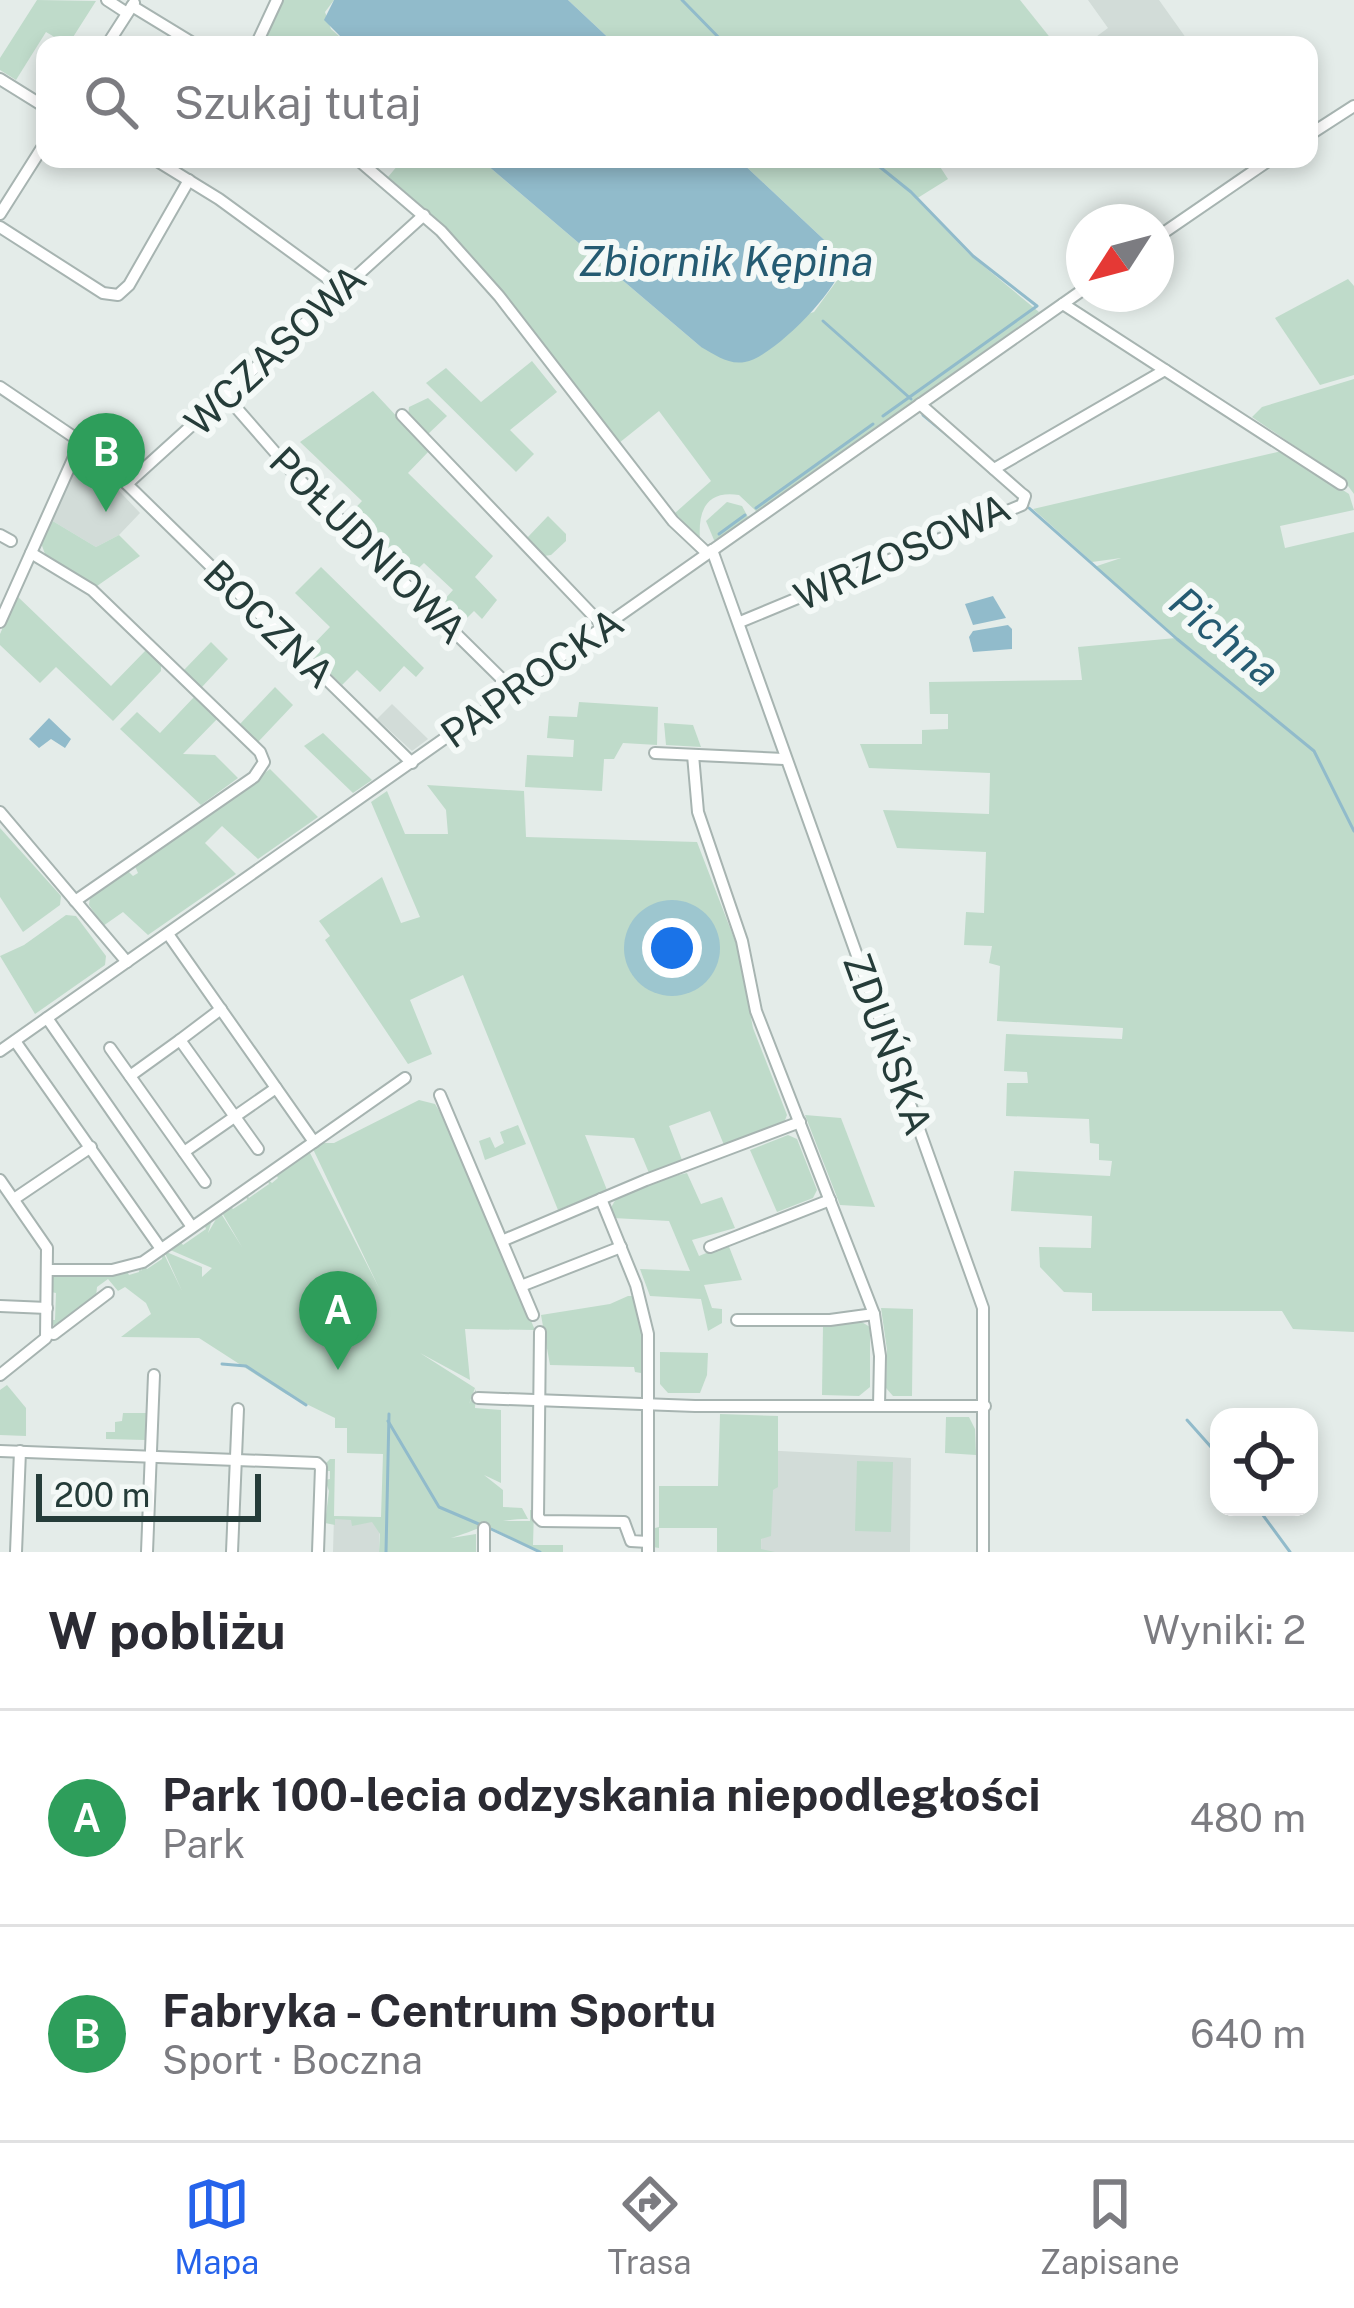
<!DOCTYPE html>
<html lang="pl">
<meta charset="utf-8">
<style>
:root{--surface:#fff;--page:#f2f2f3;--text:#2b2b33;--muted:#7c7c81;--line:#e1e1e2;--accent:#2563eb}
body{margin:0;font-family:"Public Sans",sans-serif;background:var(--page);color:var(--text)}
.controls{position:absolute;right:36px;bottom:36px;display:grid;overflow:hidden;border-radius:24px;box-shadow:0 6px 18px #0003}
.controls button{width:108px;height:108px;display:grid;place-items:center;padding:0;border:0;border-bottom:3px solid var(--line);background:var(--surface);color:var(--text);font:60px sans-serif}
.compass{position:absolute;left:1066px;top:204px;width:108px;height:108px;border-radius:50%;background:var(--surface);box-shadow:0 6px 18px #0003;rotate:234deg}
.scale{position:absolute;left:36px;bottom:30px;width:225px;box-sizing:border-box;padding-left:12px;border:6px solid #253c39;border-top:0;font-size:33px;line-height:42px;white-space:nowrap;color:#253c39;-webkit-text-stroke:9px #f4f9f7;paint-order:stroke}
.you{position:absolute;left:672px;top:948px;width:42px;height:42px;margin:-30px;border:9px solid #fff;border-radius:50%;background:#1a73e8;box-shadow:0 0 0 18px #1a73e833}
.badge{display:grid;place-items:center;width:78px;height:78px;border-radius:50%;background:var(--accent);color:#fff;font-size:39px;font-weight:700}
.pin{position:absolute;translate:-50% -99px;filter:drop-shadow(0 3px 6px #0008)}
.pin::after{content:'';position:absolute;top:63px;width:42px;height:36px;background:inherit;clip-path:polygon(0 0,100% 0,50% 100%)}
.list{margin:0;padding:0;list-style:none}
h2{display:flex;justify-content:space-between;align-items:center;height:156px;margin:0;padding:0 48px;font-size:51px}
h2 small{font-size:39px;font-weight:400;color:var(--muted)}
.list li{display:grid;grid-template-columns:78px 1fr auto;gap:36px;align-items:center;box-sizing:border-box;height:216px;padding:0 48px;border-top:3px solid var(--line)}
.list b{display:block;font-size:45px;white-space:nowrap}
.list p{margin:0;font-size:39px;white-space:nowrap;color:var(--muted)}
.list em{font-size:39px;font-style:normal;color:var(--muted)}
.icon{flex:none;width:66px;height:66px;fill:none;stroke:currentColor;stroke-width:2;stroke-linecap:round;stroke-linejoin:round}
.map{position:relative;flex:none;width:1354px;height:1552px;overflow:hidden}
.search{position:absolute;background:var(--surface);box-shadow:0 6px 18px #0003;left:36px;right:36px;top:36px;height:132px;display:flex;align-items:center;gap:30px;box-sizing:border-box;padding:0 42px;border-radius:24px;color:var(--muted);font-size:45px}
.sheet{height:588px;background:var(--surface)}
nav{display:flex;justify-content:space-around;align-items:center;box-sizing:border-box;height:168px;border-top:3px solid var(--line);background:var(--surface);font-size:33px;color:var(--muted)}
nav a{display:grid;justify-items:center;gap:6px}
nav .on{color:var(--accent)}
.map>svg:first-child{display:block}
.built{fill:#d2dcd8}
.green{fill:#bfdbca}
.water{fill:#91bbcb}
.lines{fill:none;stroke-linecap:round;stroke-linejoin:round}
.stream{stroke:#91bbcb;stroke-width:3}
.minor-casing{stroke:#a7b4b1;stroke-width:14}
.minor{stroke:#fff;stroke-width:10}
.labels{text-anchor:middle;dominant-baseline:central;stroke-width:12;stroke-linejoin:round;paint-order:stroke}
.street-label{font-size:39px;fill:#253c39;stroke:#f4f9f7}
.water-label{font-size:42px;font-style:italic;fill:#255b72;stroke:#f4f9f7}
</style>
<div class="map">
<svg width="1354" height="1552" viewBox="0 0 1354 1552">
<rect width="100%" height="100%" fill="#e4ece9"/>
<g class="built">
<path d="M1088,0H1159L1191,45H1085L1108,28Z"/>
<path d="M89,459L140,513L119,535L96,547L51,520L80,460Z"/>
<path d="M392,704L428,739L412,751L377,719Z"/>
<path d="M762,1450L911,1458L910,1552H761Z"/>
<path d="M334,1516L380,1518L379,1552H333Z"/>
</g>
<g class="green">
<path d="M37,0L96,1L68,45L46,32L16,80L0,70V58Z"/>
<path d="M282,0H334L325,12L331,29L349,45H262Z"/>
<path d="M568,0H1020L1056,45H616Z"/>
<path d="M403,159H480L701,347L814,312L841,275L843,263L835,250L738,159H935L948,179L916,199L969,254L1039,312L757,512L739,495C705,490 698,512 700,540L675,513L711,481L659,411L619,443C547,350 479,252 388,177Z"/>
<path d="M1348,279L1354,286V375L1320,385L1275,318Z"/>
<path d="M532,361L557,392L510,430L534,454L516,472L426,383L446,368L481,402Z"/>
<path d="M1354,379V494L1343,479L1252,417L1262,407Z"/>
<path d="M373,391L429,451L408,473L493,556L475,577L497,600L482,619L474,611L456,629L436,609L453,590L424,563L407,579L344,520L362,501L300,442Z"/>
<path d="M428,398L447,416L427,435L408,416L409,407Z"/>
<path d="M1282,451L1349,494L1354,510L1280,526L1285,548L1354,532V1332L1293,1329L1282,1311H1092V1293L1064,1292L1040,1267L1039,1247L1091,1248L1092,1216L1011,1211L1014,1171L1110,1176L1112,1161L1099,1160V1144L1090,1143L1089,1119L1006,1116L1007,1083H1028L1027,1072L1004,1071L1006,1034L1122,1039L1123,1028L997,1021L1000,966L989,963L992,946L964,945L966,912L984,913L986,852L897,848L883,810L989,814L990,773L869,768L860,744H922V730L948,729V714H930L929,682L1082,680L1078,647L1176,638L1094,567L1121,558L1092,562L1033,509Z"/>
<path d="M727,502L742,506L748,517L718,540H714L706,521Z"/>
<path d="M548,516L566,534V541L551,555L544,556L527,538Z"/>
<path d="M51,520L96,547L119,535L140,556L97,586L45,554L41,543Z"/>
<path d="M321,567L424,668L416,677L404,666L380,692L357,670L342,685L307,651L330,627L295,593Z"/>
<path d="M17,596L111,686L147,649L161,663V671L113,721L56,667L40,683L0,645V634Z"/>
<path d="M211,642L228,659L201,688L184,670Z"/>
<path d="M275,687L293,705L258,742L240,724Z"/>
<path d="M195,696L218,718L183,754L215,755L238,778L201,805L120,729L137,712L160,733Z"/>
<path d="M579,702L658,707L657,745L623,743L614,759H604L602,791L525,787L527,755L573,757L574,740L547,738L549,716L577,717Z"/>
<path d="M664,723L693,725L701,747L666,745Z"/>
<path d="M323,733L372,780L353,793L304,746Z"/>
<path d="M270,769L318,817L258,859L222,826L205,843L236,874L148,935L123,912L103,926L89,905L90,897L128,871L133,876L138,873L135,866Z"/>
<path d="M427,785L524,791L526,837L697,842L737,946L753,1028L787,1115L784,1123L724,1145L710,1111L669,1126L682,1160L649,1173L634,1138L585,1135L607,1190L558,1210L463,975L410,1000L432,1054L408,1064L325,940L330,936L319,921L382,877L401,923L420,917L371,802L387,791L405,834H448L446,810Z"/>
<path d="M0,828L61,896L60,905L23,932L0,897Z"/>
<path d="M66,915L76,916L106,956L105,965L35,1014L0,956L24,945Z"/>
<path d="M419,1100L435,1104L440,1112L535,1330L465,1329L470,1380L420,1353L475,1388L469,1404L476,1389L475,1408L501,1410V1483L484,1475L503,1490V1507L522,1508L528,1519C492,1519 484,1528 451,1538L476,1534V1552H379L380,1534L372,1522L352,1526L351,1520L335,1519V1525L325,1523L329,1491L325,1480L330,1479V1471H325V1464L330,1459H335L334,1516L381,1517L383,1454L347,1453V1428H335V1418L286,1394L199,1338L121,1337L151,1314L146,1303L125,1287L118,1291L108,1279L97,1287L96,1297L55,1327L49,1320H55L56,1293L51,1292V1273L126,1269L129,1275L139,1272L140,1266L141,1271L144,1265L147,1269L162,1259L163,1252L182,1291L164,1251L202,1267V1277L212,1268L168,1249L179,1240L183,1245L206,1229L204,1223L213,1217L208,1233L220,1212L242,1247L221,1211L229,1205L233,1209L247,1200L246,1194L249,1198L269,1184L267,1179L272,1183L278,1178L275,1173L309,1151L379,1288L313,1149L320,1143H334Z"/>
<path d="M805,1115L841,1118L875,1207L840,1205Z"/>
<path d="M518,1125L526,1144L485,1160L479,1141L490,1137L495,1148L504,1143L500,1132Z"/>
<path d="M788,1135L797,1139L817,1190L813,1198L777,1212L750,1150Z"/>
<path d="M687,1173L701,1204L722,1197L735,1228L692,1240L699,1256L728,1244L742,1280L704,1285L712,1308L722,1309V1323L708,1331L701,1299L650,1296L640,1269L690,1271L669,1221L613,1218L610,1212C617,1182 661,1180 687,1173Z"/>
<path d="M628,1296H635L644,1337L641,1373L635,1372L634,1367L550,1365L541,1315L610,1304Z"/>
<path d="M881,1308L913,1309L912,1396H893L886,1388L887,1350Z"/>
<path d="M860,1321L870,1327V1387L859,1396L822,1395L823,1326Z"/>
<path d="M660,1352L708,1353L707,1375L700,1393H668L660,1384Z"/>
<path d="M7,1385L26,1408V1436L0,1435V1390Z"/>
<path d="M123,1413H146L145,1440L106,1439V1432H115V1422L122,1421Z"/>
<path d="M720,1414L778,1416V1487L773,1490L771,1536L761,1539V1549L775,1552H717V1528H659V1548L653,1547L651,1529L659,1527V1486H718Z"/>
<path d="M946,1417H969L975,1429L976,1455L945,1453Z"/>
<path d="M857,1461L893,1462L891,1532L855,1531Z"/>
<path d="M530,1510H534L533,1545H563V1552H541L488,1526L494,1521H530Z"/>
</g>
<g class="water">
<path d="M334,0H568L616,45H349L324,20Z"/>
<path d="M480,159H738L835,250L843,263C838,291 773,357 745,362C728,365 716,355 701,347Z"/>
<path d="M993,596L1006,618L973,625L965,604Z"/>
<path d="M1008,625L1012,629V649L973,652L969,637L973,631Z"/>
<path d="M49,718L71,739L65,748L51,739L39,748L29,739Z"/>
</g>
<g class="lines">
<g class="stream">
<path d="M682,0L726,45"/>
<path d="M870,159L911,192L973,256L1037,306L883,416"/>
<path d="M823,321L911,399"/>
<path d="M923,415L952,439"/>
<path d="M756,508L873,424"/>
<path d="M1029,508L1177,639L1314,751L1354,831"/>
<path d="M719,534L745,515"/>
<path d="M222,1364L246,1366L306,1405"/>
<path d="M1187,1420L1219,1456"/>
<path d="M388,1421L439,1507L481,1525"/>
<path d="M1257,1507L1290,1552"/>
<path d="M489,1528L540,1552"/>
<path d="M386,1552L389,1414"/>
</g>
<defs>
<g id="minor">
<path d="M107,0L127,13"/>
<path d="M132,6L196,45"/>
<path d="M107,45L134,3"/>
<path d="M256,45L277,0"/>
<path d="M0,79L45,107"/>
<path d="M1309,135L1354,106"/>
<path d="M154,159L219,199L341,288"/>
<path d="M357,159L441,231L499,296L673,521L707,553"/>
<path d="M0,214L45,143"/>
<path d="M0,227L103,293L118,295L129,285L189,180"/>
<path d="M1156,238L1271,159"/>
<path d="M1063,304L1341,484"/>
<path d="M0,387L90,448L412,763"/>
<path d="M226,396L294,474L514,691"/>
<path d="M402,415L604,627"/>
<path d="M994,469L1165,370"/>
<path d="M127,484L424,215"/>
<path d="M0,535L11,541"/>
<path d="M712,550L983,1308V1552"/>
<path d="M31,553L92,590L260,752L264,762L254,777L75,901"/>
<path d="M0,622L82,439"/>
<path d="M740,622L1022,505L1025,496L1021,493L920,404"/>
<path d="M655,753L784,759"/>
<path d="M693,755L698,812L742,941L756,1011L874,1314L880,1356L879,1406"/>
<path d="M0,812L127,962"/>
<path d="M168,934L314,1142"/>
<path d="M47,1018L192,1227"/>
<path d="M180,1040L221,1009"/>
<path d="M15,1041L161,1249"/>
<path d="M110,1048L205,1182"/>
<path d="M0,1051L1084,289"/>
<path d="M130,1076L180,1040L258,1149"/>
<path d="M440,1095L533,1315"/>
<path d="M184,1152L276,1088"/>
<path d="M0,1180L47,1248L46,1338L0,1375"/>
<path d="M14,1199L91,1147"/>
<path d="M601,1199L636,1285L648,1334V1552"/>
<path d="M504,1240L646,1180L800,1122"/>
<path d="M710,1247L830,1200"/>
<path d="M49,1270H112L143,1262L405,1078"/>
<path d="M521,1286L621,1247"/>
<path d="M0,1306L47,1308"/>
<path d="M737,1320H830L874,1314"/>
<path d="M540,1332L538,1517L542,1521L624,1522L631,1541L648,1542"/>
<path d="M47,1333L54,1334L108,1293"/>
<path d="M478,1398L695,1406H985"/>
<path d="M0,1451L317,1463L321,1467L318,1552"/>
<path d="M16,1552L20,1451"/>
<path d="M147,1552L154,1375"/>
<path d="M232,1552L238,1409"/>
<path d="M484,1552V1528"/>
</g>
</defs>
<use href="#minor" class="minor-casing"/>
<use href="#minor" class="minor"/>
</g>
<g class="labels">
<g class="street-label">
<text transform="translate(275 350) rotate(-43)">WCZASOWA</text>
<text transform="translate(368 545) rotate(45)">POŁUDNIOWA</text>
<text transform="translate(902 552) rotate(-24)">WRZOSOWA</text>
<text transform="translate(269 624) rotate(44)">BOCZNA</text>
<text transform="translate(532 678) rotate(-35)">PAPROCKA</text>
<text transform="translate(888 1044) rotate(70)">ZDUŃSKA</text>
</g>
<g class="water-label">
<text x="726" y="260">Zbiornik Kępina</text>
<text transform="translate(1225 636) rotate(40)">Pichna</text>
</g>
</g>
</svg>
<div class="controls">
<button><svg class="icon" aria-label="locate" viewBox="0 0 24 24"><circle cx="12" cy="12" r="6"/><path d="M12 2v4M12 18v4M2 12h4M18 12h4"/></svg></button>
</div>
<svg class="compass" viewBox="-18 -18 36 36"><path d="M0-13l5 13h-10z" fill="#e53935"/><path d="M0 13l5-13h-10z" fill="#7c7c81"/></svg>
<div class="scale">200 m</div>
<div class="you"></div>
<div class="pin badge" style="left:338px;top:1370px;background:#2e9e5b">A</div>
<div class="pin badge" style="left:106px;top:512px;background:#2e9e5b">B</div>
<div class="search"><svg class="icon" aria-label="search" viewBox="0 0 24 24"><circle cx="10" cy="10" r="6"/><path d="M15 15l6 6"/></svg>Szukaj tutaj</div>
</div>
<section class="sheet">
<h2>W pobliżu<small>Wyniki: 2</small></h2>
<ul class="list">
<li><span class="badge" style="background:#2e9e5b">A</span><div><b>Park 100-lecia odzyskania niepodległości</b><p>Park</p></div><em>480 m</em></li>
<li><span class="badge" style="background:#2e9e5b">B</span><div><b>Fabryka - Centrum Sportu</b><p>Sport · Boczna</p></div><em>640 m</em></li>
</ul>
</section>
<nav>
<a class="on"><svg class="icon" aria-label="map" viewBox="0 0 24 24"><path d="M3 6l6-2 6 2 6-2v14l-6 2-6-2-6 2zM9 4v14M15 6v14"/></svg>Mapa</a>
<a><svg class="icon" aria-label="directions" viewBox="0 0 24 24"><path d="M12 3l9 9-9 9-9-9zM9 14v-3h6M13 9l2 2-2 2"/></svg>Trasa</a>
<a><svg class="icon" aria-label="saved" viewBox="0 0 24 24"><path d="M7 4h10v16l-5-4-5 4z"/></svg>Zapisane</a>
</nav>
